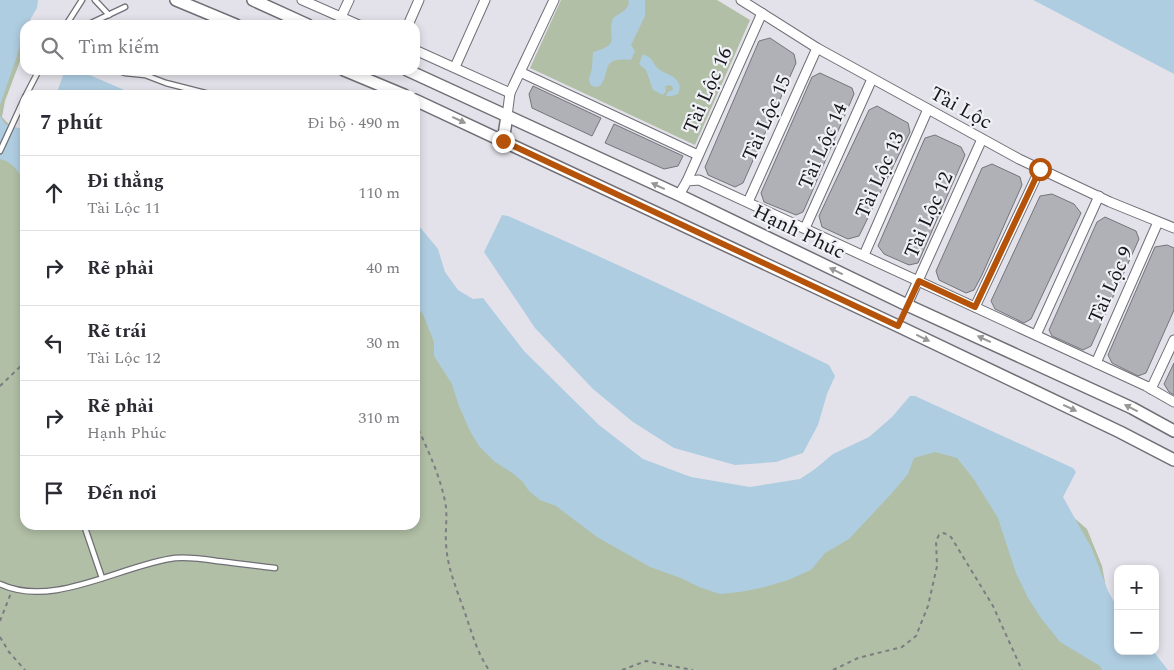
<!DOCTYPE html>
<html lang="vi">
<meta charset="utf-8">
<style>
:root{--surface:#fff;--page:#f2f2f3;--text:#2b2b33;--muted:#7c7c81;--line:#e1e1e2}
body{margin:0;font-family:Spectral,serif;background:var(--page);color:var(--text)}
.controls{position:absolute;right:15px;bottom:15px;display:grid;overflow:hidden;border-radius:10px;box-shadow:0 2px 8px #0003}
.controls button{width:45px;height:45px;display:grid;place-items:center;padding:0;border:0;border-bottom:1px solid var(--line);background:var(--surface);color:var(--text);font:25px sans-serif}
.stop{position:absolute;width:15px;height:15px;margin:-11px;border:4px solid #b45309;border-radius:50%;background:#fff}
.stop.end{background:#b45309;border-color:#fff;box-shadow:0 1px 5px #0008}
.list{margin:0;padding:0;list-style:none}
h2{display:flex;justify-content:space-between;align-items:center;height:65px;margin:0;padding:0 20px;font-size:21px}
h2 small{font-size:16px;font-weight:400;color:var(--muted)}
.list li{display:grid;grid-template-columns:32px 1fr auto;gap:15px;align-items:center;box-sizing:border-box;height:75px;padding:0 20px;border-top:1px solid var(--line)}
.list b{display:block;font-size:19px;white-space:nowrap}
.list p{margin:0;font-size:16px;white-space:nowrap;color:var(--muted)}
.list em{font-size:16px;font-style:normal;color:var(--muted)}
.icon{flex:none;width:28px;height:28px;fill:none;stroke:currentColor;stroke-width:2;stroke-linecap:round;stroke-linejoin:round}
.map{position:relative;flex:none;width:1174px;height:670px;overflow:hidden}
.search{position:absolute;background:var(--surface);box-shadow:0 2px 8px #0003;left:20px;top:20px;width:400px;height:55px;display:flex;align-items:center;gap:12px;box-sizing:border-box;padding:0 18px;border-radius:15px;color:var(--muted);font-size:19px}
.panel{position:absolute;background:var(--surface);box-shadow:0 2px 8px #0003;left:20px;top:90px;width:400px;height:440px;border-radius:15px}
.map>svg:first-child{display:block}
.green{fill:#b1bfa6}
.water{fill:#afcde1}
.building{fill:#b0b0b7;stroke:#74747a}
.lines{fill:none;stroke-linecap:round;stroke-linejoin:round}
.service-casing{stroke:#706f76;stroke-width:7}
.minor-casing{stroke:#706f76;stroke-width:11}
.tertiary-casing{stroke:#706f76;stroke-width:14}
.path{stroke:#7c7c81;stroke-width:2;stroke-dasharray:4 4;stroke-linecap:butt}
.service{stroke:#fff;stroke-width:4.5}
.minor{stroke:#fff;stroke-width:9}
.tertiary{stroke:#fff;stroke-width:11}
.oneway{fill:#979798}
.route{stroke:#b45309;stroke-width:6}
.labels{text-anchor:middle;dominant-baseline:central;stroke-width:4.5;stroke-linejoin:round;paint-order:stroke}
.street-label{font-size:20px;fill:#18181a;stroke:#f0f0f7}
</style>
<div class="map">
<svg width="1174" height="670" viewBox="0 0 1174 670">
<rect width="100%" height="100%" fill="#e3e2ea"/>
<g class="green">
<path d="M0,0L28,12L31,25H25V48L5,101L2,117C8,124 16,131 25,133V525H415V259L454,328L721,522L941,435L1065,510L1087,529L1102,566L1118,651L1165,670H0Z"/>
<path d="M561,0H717L750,20L695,145L530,68Z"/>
</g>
<g class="water">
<path d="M0,0H38L37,8L27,25H25L17,56L0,105Z"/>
<path d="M628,0H645V16L631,45L635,51L631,60C599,57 612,71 600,86L594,87L590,84L589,79L592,68L593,52C623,44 606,38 613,18L625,10L629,4Z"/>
<path d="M1033,0H1174V74L1037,2Z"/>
<path d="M643,54C656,59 651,64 660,70C669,76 677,75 680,87L678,94L672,96H666L668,92L673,90L672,86L668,85L665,87L666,91L663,95L653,90L646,70L639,64Z"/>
<path d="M65,70H78L136,95H56Z"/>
<path d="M0,116L5,124L25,130V186C20,173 15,163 0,159Z"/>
<path d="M502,215L508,216C616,263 723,313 829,365L835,376L827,394L818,425L803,453L776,462L735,465L674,448L633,422L593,389L535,328L484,252Z"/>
<path d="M415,221L438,249L445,272L458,290L473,299L483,298L524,351L599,425L643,459L691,477L750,487L800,479L815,469L833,454L869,437L892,417L910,396H915L1073,468L1076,472L1063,497L1092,549L1108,591L1118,609V651H1153L1168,670H1102L1100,666L1060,642L1041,618L1028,598L1016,573L998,518L973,478L957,458L935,452L914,458L908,474L891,494L849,539L825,553L811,570L788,580L765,587L740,592L720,594L699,587L681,578L650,567L597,537L556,506L540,500L529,491L523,482L511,472L495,462L479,446L470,431L459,406L452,384L434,356V342L423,314L415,306Z"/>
</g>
<g class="building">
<path d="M770,38L794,54L796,63L743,183L735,187L708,175L705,167L759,41Z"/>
<path d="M820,73L852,88L854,94L811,194L803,212L796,215L764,202L761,193L812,77Z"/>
<path d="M533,86L601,118L592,136L532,108L529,94Z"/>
<path d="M877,106L908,123L910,132L859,236L848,239L822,227L819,216L869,110Z"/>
<path d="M614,124L683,156L678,166L664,169L605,143Z"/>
<path d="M935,135L961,147L965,155L918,263L909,265L884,254L878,246L925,138Z"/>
<path d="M992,164L1020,177L1022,185L982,275L974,290L966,293L939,280L936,271L982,168Z"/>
<path d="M1052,194L1074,204L1081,213L1031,319L1024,323L995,309L991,301L1040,196Z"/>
<path d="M1105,217L1136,231L1139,239L1091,346L1083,350L1052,336L1049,330L1097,222Z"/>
<path d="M1167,245L1174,248V310L1146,373L1138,376L1112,363L1108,355L1155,247Z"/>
<path d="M1174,363V395L1169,392L1164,384Z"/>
</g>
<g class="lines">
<defs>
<g id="service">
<path d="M95,0L109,15"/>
<path d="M66,25L82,0"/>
<path d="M87,25L125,7"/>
<path d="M116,70L125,73L145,75L166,83L213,95"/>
<path d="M26,95L39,70"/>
<path d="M0,151L25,97"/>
<path d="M84,525L102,578"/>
<path d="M0,584C53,609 121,565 175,558C189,557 204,559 217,561C236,563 255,566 275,568"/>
</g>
<g id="minor">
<path d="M302,0L359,25"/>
<path d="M741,0L817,48L1019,159L1110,202L1174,228"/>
<path d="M341,17L349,0"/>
<path d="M408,25L419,0"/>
<path d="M415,50L510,93"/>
<path d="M455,67L485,0"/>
<path d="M520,72L698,155"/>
<path d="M507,116L510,93L554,0"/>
<path d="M687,181L762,13"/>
<path d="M679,195L687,181L699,180L1146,386L1174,402"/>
<path d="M748,202L817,48"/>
<path d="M805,228L872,79"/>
<path d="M864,255L928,109"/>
<path d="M907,305L982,139"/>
<path d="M975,307L1040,169"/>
<path d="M1036,335L1099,196"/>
<path d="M1096,363L1158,222"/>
<path d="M1151,389L1174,340"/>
</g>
<g id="tertiary">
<path d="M176,0L236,25"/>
<path d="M253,0L308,25"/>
<path d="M344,70L404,95"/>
<path d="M407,70L679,195L907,305L1132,408L1174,431"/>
<path d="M415,100L898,326L1120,432L1174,460"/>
<path d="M503,141L507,116"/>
</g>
</defs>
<use href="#service" class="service-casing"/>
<use href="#minor" class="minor-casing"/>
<use href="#tertiary" class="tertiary-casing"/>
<g class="path">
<path d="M0,386L25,362"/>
<path d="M415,422C427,448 439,473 445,501C448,515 445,529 446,543C447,565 454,582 461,602C470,625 475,650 489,670"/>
<path d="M0,621L11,593"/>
<path d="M0,637L9,652L25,670"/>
<path d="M622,670L646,661L693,670"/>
<path d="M833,670L858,658L902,647L916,636L928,606L937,566L936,541L939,535L944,533L951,537L993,606L1022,670"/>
</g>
<use href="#service" class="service"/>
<use href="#minor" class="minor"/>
<use href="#tertiary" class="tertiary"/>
</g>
<defs><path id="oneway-solid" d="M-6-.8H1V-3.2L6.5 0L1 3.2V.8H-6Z" transform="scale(1.25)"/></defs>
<g class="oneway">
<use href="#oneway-solid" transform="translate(459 120) rotate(25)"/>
<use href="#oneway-solid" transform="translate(658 186) rotate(-155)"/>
<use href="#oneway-solid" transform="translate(836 271) rotate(-154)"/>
<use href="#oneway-solid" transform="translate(923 338) rotate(26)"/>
<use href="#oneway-solid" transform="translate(984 339) rotate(-155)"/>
<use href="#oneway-solid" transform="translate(1070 408) rotate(25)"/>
<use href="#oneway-solid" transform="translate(1131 408) rotate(-153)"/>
</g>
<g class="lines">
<path class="route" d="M503,141L898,326L919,281L975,307L1040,169"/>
</g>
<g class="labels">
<g class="street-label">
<text transform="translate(708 90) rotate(-66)">Tài Lộc 16</text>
<text transform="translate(961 108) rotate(29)">Tài Lộc</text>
<text transform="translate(767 118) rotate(-66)">Tài Lộc 15</text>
<text transform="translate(823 146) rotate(-66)">Tài Lộc 14</text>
<text transform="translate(880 175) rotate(-66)">Tài Lộc 13</text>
<text transform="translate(929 215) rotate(-66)">Tài Lộc 12</text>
<text transform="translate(799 232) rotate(26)">Hạnh Phúc</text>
<text transform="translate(1111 285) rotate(-66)">Tài Lộc 9</text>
</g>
</g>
</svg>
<div class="controls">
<button>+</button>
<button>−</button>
</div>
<div class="stop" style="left:1040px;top:169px"></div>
<div class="stop end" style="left:503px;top:141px"></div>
<div class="search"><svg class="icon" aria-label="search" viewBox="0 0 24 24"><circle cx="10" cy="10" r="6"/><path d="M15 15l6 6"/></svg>Tìm kiếm</div>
<section class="panel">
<h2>7 phút<small>Đi bộ · 490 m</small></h2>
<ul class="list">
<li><svg class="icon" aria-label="ahead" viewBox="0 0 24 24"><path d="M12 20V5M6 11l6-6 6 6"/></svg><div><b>Đi thẳng</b><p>Tài Lộc 11</p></div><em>110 m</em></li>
<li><svg class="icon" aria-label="right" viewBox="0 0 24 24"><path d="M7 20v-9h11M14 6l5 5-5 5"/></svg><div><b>Rẽ phải</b></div><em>40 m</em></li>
<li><svg class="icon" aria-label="left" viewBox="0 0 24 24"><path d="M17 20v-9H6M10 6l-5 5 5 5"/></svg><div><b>Rẽ trái</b><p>Tài Lộc 12</p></div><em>30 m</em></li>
<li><svg class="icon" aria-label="right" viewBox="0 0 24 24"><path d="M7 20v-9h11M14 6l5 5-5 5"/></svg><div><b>Rẽ phải</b><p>Hạnh Phúc</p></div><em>310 m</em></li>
<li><svg class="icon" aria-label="arrive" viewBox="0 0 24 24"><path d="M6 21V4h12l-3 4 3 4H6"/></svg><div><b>Đến nơi</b></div></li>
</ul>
</section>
</div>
